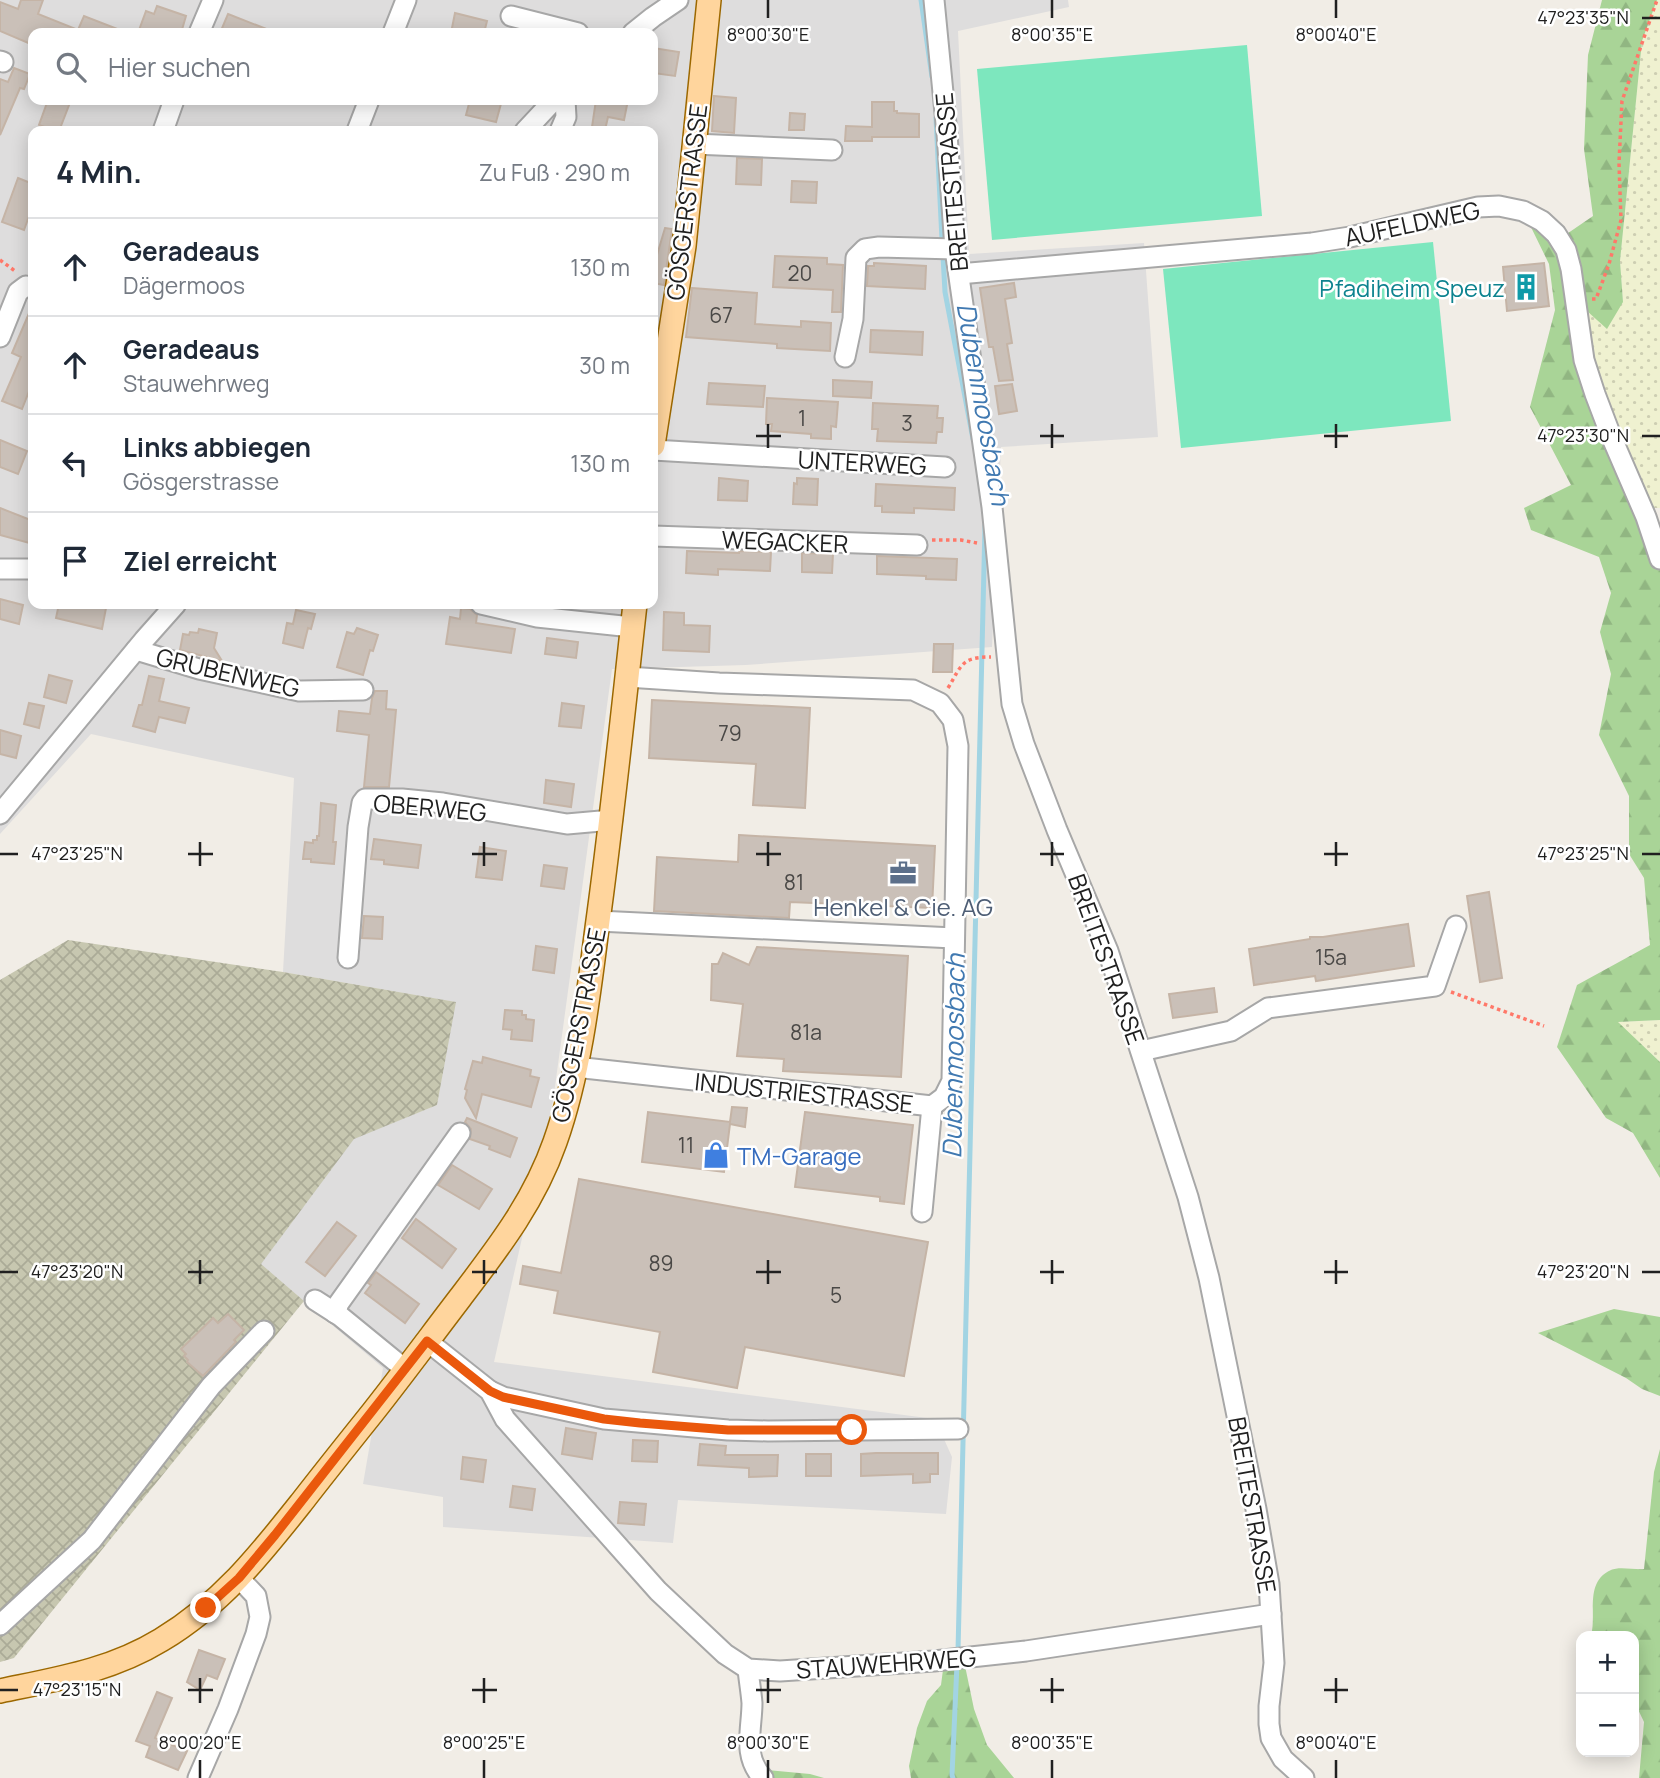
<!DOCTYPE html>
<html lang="de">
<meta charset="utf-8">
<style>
:root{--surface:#fff;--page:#f2f2f3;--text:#1f2937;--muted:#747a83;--line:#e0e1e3}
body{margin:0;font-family:Manrope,sans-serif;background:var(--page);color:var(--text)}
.controls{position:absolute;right:21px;bottom:21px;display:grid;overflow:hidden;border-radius:14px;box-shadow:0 4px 18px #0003}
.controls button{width:63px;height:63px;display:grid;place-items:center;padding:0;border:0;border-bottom:2px solid var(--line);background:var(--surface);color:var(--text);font:35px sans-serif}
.stop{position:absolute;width:21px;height:21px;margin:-16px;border:5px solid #ea580c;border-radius:50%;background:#fff}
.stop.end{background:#ea580c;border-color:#fff;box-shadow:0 2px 7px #0008}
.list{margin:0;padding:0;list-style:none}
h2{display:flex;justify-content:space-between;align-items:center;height:91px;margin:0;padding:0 28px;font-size:30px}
h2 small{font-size:23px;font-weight:400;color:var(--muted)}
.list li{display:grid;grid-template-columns:46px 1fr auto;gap:21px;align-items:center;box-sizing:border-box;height:98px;padding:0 28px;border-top:2px solid var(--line)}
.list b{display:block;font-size:26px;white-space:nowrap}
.list p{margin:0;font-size:23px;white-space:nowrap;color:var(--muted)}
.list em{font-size:23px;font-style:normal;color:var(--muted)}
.icon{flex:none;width:38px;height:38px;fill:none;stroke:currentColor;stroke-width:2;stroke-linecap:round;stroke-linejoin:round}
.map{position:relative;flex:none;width:1660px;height:1778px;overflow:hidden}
.search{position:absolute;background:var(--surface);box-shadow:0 4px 18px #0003;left:28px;top:28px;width:630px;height:77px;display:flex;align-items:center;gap:18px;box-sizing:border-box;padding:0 24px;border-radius:14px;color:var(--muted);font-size:26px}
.panel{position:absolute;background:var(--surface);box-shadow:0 4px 18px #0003;left:28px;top:126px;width:630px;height:483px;border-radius:14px}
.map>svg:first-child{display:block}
.residential{fill:#dedddd;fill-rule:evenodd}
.construction{fill:url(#construction-cross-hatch)}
.farmland{fill:url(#farmland-dots)}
.forest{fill:url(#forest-firs)}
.pitch{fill:#7de7be}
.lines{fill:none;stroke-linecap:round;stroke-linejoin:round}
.stream{stroke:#a2d4e3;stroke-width:5}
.building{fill:#cac0b8;stroke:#c5b4a6;stroke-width:2}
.minor-casing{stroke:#a7a7a7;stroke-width:23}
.major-casing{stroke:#9c6800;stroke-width:26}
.path{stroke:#ff7869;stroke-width:3.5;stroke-dasharray:3.5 3.5;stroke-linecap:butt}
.minor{stroke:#fff;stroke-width:19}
.major{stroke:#ffd59d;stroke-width:23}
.route{stroke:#ea580c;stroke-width:9}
.ticks{fill:none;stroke:#202020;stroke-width:2.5}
.labels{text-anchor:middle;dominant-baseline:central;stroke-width:5;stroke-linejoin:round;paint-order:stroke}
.number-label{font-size:21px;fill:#4a4846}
.street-label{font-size:24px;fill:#202020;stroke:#fff}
.culture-label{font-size:24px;fill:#0d838f;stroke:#fff;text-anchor:end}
.service-label{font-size:24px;fill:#4e5e75;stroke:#fff}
.shop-label{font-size:24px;fill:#366cbe;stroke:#fff;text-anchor:start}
.water-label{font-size:26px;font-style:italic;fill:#4079b1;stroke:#fff}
.ticks-label{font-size:18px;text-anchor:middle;fill:#202020;stroke:#fff;stroke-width:5;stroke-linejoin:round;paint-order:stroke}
</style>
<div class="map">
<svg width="1660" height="1778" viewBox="0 0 1660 1778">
<defs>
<pattern id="construction-cross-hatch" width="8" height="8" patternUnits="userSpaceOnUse" patternTransform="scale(1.75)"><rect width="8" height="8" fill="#c7c7b0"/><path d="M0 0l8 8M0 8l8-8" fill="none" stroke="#abab97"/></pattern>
<pattern id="farmland-dots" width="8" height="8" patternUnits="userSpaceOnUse" patternTransform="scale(1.75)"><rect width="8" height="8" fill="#eff1d0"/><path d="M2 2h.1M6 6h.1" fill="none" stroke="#cdceb2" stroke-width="1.8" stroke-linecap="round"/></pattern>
<pattern id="forest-firs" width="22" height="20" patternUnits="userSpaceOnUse" patternTransform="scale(1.75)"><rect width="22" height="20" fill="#a9d497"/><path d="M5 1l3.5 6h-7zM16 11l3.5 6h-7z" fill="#91b682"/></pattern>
</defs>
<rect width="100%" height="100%" fill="#f1ede6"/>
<path class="residential" d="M0,0H1068L1069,7L958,31L969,254L1144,243L1158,437L1001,447L992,647L746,665L612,669L553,1101L494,1362L935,1419L952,1457L946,1514L678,1500L673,1543L443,1527V1497L363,1484L383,1368L260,1264L354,1138L437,1105L455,1002L283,972L294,778L91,734L0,834ZM33,33H653V100H33ZM33,131H653V604H33Z"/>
<path class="construction" d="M68,940L283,972L456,1002L437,1105L354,1139L261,1264L304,1301L14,1658L0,1662V980Z"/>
<g class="farmland">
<path d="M1657,0H1660V508H1654L1611,436L1576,301L1623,302L1620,261L1642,41Z"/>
<path d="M1660,1020V1062L1617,1022Z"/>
</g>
<g class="forest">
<path d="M1602,0H1657L1642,41L1620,261L1623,302L1607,329L1577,302L1584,360L1634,488L1654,510L1656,548L1660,559V1020L1618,1022L1660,1062V1178L1633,1133L1606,1118L1557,1047L1577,985L1650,945L1644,878L1629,854V796L1599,735L1611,674L1600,632L1611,593L1599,557L1531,530L1524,508L1571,485L1530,407L1555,310L1549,264L1528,221L1555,242L1593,216L1584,149L1588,55Z"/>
<path d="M1614,1309L1660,1317V1396L1642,1389L1626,1378L1538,1333Z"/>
<path d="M1660,1449V1778H1639L1644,1722L1634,1701V1636H1591C1597,1614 1584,1582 1611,1570C1619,1566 1635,1570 1644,1569L1654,1472Z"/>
<path d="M964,1661L974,1709L987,1745L1014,1778H911L909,1766L917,1728L927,1701L941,1685L944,1662Z"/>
<path d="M767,1770L810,1774L824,1778H753Z"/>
</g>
<g class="pitch">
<path d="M1247,45L1262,216L992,240L977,69Z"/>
<path d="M1433,242L1451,421L1181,448L1163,269Z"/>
</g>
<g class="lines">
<g class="stream">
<path d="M921,0L932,77"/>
<path d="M936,118L942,240"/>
<path d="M943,256L945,292L973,439"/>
<path d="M958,1651L985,525"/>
<path d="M953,1778L952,1775L957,1664"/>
</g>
</g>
<g class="building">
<path d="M21,0H43L38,14L78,30L84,16L125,32V33H33V45L0,31V2L18,9Z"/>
<path d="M157,6L186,16L181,33H138L146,11L154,14Z"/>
<path d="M455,13L487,21L484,33H451Z"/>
<path d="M228,14L274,32V33H220Z"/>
<path d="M653,48L679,52L675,76L653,73Z"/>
<path d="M14,68L30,74L24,89L20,88L0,135V79L8,82Z"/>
<path d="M714,96L736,98L734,133L712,131Z"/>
<path d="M48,100H71L59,131H55L39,125Z"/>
<path d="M470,100H502L496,122L466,115Z"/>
<path d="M596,100H628L624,120L608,117L605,130L592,127Z"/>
<path d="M872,102H894V111H897V113L919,114V137H872V141H845L846,126L872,127Z"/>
<path d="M790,113L805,114L804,130H789Z"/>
<path d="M737,158L762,159L761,185L736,184Z"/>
<path d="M18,178L33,184V205L24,230L2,222Z"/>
<path d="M792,181L817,182L816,203L791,202Z"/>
<path d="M665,228L672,229L664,285L653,283V254L657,255Z"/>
<path d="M775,256L827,258V264L843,265L841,312H832L833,290L773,287Z"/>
<path d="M874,263L926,266L925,289L867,286L868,266H874Z"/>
<path d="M1544,263L1549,306L1507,311L1503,267Z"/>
<path d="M1014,283L1016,297L1005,299L1012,343L1007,344L1013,380L999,381L993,347H989L980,288Z"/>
<path d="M692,288L757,293L755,324L801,327V321L831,323L830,351L777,348V344L686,337Z"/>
<path d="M33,304V381L22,409L2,401L21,357L12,353Z"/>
<path d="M871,330L923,332L922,355L870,352Z"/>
<path d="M833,380L872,382L871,398L833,396Z"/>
<path d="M709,383L765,386L763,407L707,404Z"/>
<path d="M1012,384L1017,411L999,414L995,386Z"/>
<path d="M767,398L838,402L836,427L831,426V439L811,438V434L771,431L772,424H766Z"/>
<path d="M873,403L938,406L937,418H943L942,432H937L936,443L877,441L878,429H872Z"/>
<path d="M0,440L27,451L18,474L0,467Z"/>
<path d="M719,478L748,481L747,501L718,500Z"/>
<path d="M797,478L818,479L817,505L793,504L794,483L797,484Z"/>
<path d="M876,484L955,488L954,510L914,508V513L882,512V506H875Z"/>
<path d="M0,508L33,521V544L0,535Z"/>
<path d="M687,551L739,553V551L771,552L770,571L718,569V575L686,573Z"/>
<path d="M802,553L833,554L832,573L802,572Z"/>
<path d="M877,556L957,559L956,580L926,579V576L877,574Z"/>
<path d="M0,599L23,605L19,624L0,619Z"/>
<path d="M59,604H85L106,608L102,629L56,618Z"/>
<path d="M461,608L470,609L477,615L476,623L515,629L511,653L446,644L450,617L460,619Z"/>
<path d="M296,610L315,614L311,629L308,628L303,648L283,643L287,623L293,624Z"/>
<path d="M664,612L684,613V625L710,626L709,652L663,650Z"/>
<path d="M357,628L378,635L373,651L370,650L363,675L337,667L347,632L354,634Z"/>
<path d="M199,629L217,633L214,648L222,661L180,650L183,634L189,635L190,632L198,633Z"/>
<path d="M547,638L578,642L576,658L545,654Z"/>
<path d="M934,644H953L952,672H933Z"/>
<path d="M49,675L72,681L66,703L44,697Z"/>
<path d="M149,676L164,679L159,701L189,708L185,723L159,717L155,732L133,726L139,705H142Z"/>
<path d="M375,691H387L386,709L396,710L389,787H364L369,735L337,731L339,711L370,714L372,698Z"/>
<path d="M652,700L810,708L805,808L753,805L756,764L649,758Z"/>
<path d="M29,703L44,706L39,728L24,724Z"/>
<path d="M562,703L584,706L581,728L559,726Z"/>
<path d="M0,730L21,736L16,758L0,754Z"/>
<path d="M546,780L574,784L571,807L544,803Z"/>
<path d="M321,803L336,805L333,842H336L334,864L311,862V859H303L305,842L313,843V840H317V836H319Z"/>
<path d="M739,835L935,846L932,908L790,902L789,918L654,911L657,857L738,862Z"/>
<path d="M374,839L421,845L418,868L384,864V860L371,859Z"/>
<path d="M480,847L506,851L502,880L476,877Z"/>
<path d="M544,865L567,868L564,889L541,886Z"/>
<path d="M1489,892L1502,978L1480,982L1467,896Z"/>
<path d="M364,916L383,917L382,939L362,938Z"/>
<path d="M1408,924L1414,966L1316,981L1315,976L1254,985L1249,949L1310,939V937H1323Z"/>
<path d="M536,946L557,949L554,973L533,970Z"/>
<path d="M757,947L908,956L901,1077L783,1071L784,1059L737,1056L743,1004L711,1000L712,964H718L723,953L749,965Z"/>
<path d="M1214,988L1217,1012L1173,1018L1169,994Z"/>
<path d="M505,1010L522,1011V1015H526V1019L534,1020L532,1041L511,1039L512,1030L503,1029Z"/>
<path d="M483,1057L531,1070L530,1076L539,1078L531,1107L482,1094L476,1118L465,1098L467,1090L465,1089L473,1061L482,1063Z"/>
<path d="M732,1107L747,1108L745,1127L730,1124L724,1172L642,1162L648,1112L730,1122Z"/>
<path d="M805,1112L913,1125L904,1204L880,1201V1197L795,1187Z"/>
<path d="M467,1118L517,1138L510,1157L489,1149L490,1146L470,1139L471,1129L465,1122Z"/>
<path d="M452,1165L492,1189L479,1209L438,1185Z"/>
<path d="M579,1179L928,1242L904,1376L745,1347L737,1388L653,1372L660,1332L554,1313L558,1291L520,1284L523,1266L561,1273Z"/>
<path d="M416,1219L456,1249L442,1268L402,1238Z"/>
<path d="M337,1222L356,1236L325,1276L306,1262Z"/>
<path d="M376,1272L419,1304L405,1323L365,1293L371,1285L368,1283Z"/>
<path d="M228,1314L244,1330L234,1340L236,1342L203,1376L187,1362L188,1360L184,1356L186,1354L181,1349L213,1318L218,1323Z"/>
<path d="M566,1428L596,1433L592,1459L562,1454Z"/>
<path d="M633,1440L658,1441L657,1462L632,1461Z"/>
<path d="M700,1444L726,1446L725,1455H778L777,1476L749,1477V1468L698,1465Z"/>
<path d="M876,1453H938V1474H930V1482L913,1483V1474L861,1476V1454Z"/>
<rect x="806" y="1454" width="25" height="22"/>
<path d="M463,1457L486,1460L483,1482L461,1479Z"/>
<path d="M513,1486L535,1489L532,1510L510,1507Z"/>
<path d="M620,1502L646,1504L644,1525L618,1523Z"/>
<path d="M199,1650L225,1659L217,1679L207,1675L200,1690L187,1682Z"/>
<path d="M157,1692L172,1698L155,1738L187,1751L178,1770L146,1757L150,1746L136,1741Z"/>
</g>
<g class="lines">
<defs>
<g id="minor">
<path d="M934,0L947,134L955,249L992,507L1012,704L1024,744L1057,830L1108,951L1188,1197L1209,1278L1256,1509L1269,1584L1274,1663L1269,1706V1724L1271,1738L1283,1759L1304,1778"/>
<path d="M511,16L578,33"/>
<path d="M199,33L213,0"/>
<path d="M393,33L406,0"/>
<path d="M633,33L653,17L678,0"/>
<path d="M0,61L3,62"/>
<path d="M163,131L174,100"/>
<path d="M357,131L369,100"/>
<path d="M525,131L554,100"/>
<path d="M560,131L566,117L565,100"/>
<path d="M694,144L832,150"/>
<path d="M959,274L1312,243L1350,237L1478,207L1499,206L1523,211L1542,221L1556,234L1566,250L1571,269L1584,360L1595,394L1611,436L1646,517L1660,559"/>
<path d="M0,337L18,292L26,286L33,288"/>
<path d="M845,357L853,319L856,258L865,249L879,247L955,249"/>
<path d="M653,450L945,467"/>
<path d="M653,536L917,545"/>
<path d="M0,569H33"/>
<path d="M481,604L537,617L632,627"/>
<path d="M136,650L199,669L299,691L363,690"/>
<path d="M0,814L144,640L176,604"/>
<path d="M598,921L954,938"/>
<path d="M348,958L358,827L362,803L365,799H402L443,803L567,824L612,820"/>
<path d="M1141,1051L1231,1031L1268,1008L1435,986L1456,926"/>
<path d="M575,1067L932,1106L944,1097L952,1081L958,746L953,720L940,703L913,690L719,683L627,677"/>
<path d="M922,1212L932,1106"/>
<path d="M315,1300L340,1316L406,1370"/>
<path d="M335,1313L339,1303L354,1282L460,1133"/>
<path d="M427,1341L490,1391L505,1419L658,1591L725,1654L748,1669L780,1671L934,1661L1026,1651L1271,1614"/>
<path d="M490,1391L503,1397L604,1419L728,1430L768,1431L958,1429"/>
<path d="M0,1625L92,1540L211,1386L264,1331"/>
<path d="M748,1669C749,1680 751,1691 752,1703C752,1729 742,1756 763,1778"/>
<path d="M198,1778L228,1709L256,1634L260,1617L256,1596L239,1578"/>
</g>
<g id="major">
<path d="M653,445L684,246L709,0"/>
<path d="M0,1691C57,1679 110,1671 161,1640C221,1604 259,1556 301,1503C325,1472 349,1442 373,1412C403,1374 431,1336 460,1298C498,1248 534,1202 555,1142C579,1074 588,1000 597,928C612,820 623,712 635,604"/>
</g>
</defs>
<use href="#minor" class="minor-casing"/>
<use href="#major" class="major-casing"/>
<g class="path">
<path d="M0,260L15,271"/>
<path d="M1592,299H1596L1609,264L1621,220L1619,163L1622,101L1657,0"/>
<path d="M932,540H961L977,543"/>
<path d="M948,688C962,665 961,657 991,657"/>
<path d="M1451,992L1544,1026"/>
</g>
<use href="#minor" class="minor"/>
<use href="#major" class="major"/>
</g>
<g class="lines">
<path class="route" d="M206,1608L239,1578L275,1535L427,1341L490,1391L503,1397L604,1419L640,1423L728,1430H852"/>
</g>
<path class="ticks" d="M768,0V18M1052,0V18M1336,0V18M1642,18H1660M768,424V448M1052,424V448M1336,424V448M756,436H781M1040,436H1064M1324,436H1348M1642,436H1660M200,842V866M484,842V866M768,842V866M1052,842V866M1336,842V866M0,854H18M188,854H213M472,854H497M756,854H781M1040,854H1064M1324,854H1348M1642,854H1660M200,1260V1284M484,1260V1284M768,1260V1284M1052,1260V1284M1336,1260V1284M0,1272H18M188,1272H213M472,1272H497M756,1272H781M1040,1272H1064M1324,1272H1348M1642,1272H1660M200,1678V1703M484,1678V1703M768,1678V1703M1052,1678V1703M1336,1678V1703M0,1690H18M188,1690H213M472,1690H497M756,1690H781M1040,1690H1064M1324,1690H1348M200,1760V1778M484,1760V1778M768,1760V1778M1052,1760V1778M1336,1760V1778"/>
<defs>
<symbol id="building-bare" viewBox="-9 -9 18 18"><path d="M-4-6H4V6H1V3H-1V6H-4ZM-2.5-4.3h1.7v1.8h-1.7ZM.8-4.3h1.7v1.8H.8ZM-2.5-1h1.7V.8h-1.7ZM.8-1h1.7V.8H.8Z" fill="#0f9aa8" stroke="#fff" stroke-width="2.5" paint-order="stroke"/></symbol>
<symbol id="office-bare" viewBox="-9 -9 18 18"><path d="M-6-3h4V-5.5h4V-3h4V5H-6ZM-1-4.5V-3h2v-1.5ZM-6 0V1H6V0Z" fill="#5c6f8a" stroke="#fff" stroke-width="2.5" paint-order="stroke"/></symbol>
<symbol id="shop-bare" viewBox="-9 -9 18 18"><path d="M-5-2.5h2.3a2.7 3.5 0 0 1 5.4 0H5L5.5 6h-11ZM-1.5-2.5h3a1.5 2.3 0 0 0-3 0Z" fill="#3f7fe0" stroke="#fff" stroke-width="2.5" paint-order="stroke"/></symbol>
</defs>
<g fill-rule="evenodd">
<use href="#building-bare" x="1507" y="268" width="38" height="38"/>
<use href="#office-bare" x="884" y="854" width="38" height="38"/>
<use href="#shop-bare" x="697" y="1136" width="38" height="38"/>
</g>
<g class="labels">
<g class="number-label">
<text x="800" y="273">20</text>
<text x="721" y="315">67</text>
<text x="802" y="418">1</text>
<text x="907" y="423">3</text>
<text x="730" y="733">79</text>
<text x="794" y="882">81</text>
<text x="1331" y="957">15a</text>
<text x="806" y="1032">81a</text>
<text x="686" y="1145">11</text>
<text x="661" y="1263">89</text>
<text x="836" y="1295">5</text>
</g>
<g class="street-label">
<text transform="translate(951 182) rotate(-95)">BREITESTRASSE</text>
<text transform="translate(686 202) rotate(-83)">GÖSGERSTRASSE</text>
<text transform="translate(1412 223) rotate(-12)">AUFELDWEG</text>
<text transform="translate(862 462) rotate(3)">UNTERWEG</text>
<text transform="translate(785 541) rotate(2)">WEGACKER</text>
<text transform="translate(228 672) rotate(13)">GRUBENWEG</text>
<text transform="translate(430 807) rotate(5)">OBERWEG</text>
<text transform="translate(1107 959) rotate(70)">BREITESTRASSE</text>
<text transform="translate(578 1025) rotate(-79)">GÖSGERSTRASSE</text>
<text transform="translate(804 1092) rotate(6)">INDUSTRIESTRASSE</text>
<text transform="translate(1253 1505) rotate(80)">BREITESTRASSE</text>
<text transform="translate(886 1663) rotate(-4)">STAUWEHRWEG</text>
</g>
<g class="culture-label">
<text x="1505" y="287">Pfadiheim Speuz</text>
</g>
<g class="service-label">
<text x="903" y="906">Henkel &amp; Cie. AG</text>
</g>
<g class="shop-label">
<text x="737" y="1155">TM-Garage</text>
</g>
<g class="water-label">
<text transform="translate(984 404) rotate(80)">Dubenmoosbach</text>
<text transform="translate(953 1056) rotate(-89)">Dubenmoosbach</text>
</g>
</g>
<g class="ticks-label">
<text x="1583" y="24">47°23'35"N</text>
<text x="768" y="41">8°00'30"E</text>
<text x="1052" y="41">8°00'35"E</text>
<text x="1336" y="41">8°00'40"E</text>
<text x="1583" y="442">47°23'30"N</text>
<text x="77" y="860">47°23'25"N</text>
<text x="1583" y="860">47°23'25"N</text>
<text x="77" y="1278">47°23'20"N</text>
<text x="1583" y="1278">47°23'20"N</text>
<text x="77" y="1696">47°23'15"N</text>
<text x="200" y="1749">8°00'20"E</text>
<text x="484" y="1749">8°00'25"E</text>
<text x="768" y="1749">8°00'30"E</text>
<text x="1052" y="1749">8°00'35"E</text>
<text x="1336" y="1749">8°00'40"E</text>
</g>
</svg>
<div class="controls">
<button>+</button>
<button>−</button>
</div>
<div class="stop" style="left:852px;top:1430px"></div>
<div class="stop end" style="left:206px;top:1608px"></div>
<div class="search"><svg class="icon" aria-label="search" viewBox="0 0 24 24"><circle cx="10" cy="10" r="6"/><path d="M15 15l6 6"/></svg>Hier suchen</div>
<section class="panel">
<h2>4 Min.<small>Zu Fuß · 290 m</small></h2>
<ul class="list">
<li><svg class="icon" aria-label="ahead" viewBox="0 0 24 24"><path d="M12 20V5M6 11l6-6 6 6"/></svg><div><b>Geradeaus</b><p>Dägermoos</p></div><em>130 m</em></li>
<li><svg class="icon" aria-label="ahead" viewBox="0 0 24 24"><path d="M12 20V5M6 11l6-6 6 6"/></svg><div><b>Geradeaus</b><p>Stauwehrweg</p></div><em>30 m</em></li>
<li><svg class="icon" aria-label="left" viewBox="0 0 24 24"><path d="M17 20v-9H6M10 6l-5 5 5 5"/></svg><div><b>Links abbiegen</b><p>Gösgerstrasse</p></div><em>130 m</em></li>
<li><svg class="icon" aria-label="arrive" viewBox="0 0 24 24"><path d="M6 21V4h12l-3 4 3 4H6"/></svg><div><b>Ziel erreicht</b></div></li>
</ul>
</section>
</div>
